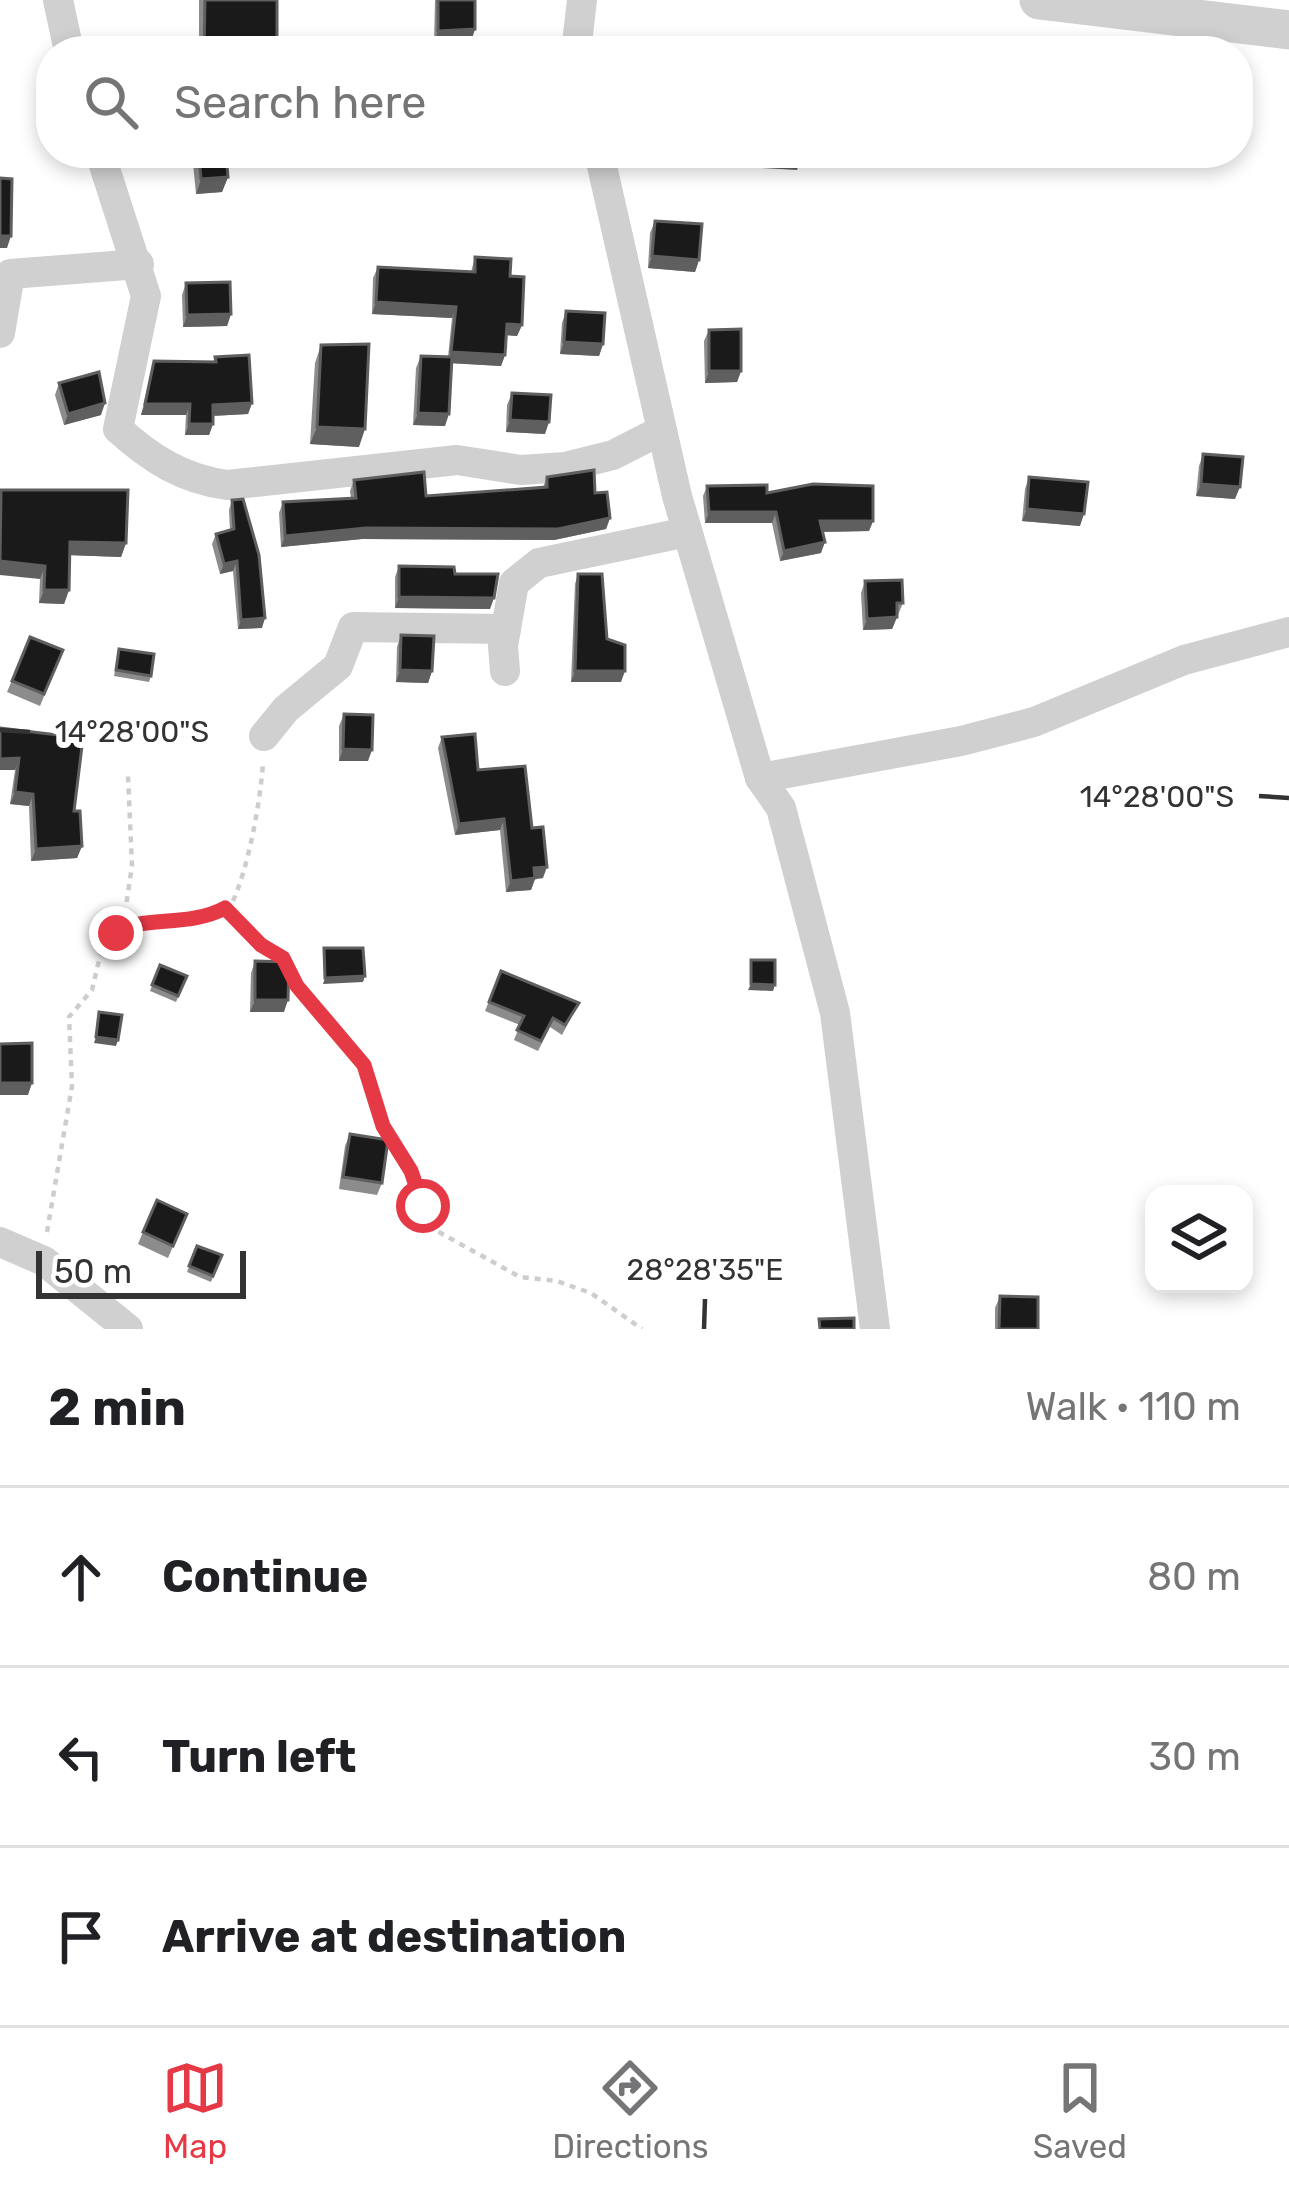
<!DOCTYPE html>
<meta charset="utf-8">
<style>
:root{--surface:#fff;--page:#f6f6f6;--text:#202124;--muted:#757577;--line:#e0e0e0;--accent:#e63946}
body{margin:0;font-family:Rubik,sans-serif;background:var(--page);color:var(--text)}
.controls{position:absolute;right:36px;bottom:36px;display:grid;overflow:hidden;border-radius:24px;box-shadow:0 6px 18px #0003}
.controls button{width:108px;height:108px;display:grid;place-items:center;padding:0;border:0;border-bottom:3px solid var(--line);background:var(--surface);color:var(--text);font:60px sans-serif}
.scale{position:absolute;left:36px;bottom:30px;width:210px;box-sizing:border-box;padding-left:12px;border:6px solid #333;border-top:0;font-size:33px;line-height:42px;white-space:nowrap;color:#333;-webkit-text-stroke:9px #fff;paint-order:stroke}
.stop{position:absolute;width:36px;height:36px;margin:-27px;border:9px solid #e63946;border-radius:50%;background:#fff}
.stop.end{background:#e63946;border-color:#fff;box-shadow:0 3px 12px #0008}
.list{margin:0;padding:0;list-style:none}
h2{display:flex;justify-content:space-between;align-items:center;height:156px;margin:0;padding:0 48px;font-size:51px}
h2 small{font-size:39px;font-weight:400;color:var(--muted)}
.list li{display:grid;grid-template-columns:78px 1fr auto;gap:36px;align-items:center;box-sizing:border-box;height:180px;padding:0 48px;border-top:3px solid var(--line)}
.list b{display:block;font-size:45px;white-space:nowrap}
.list em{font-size:39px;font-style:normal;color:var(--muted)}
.icon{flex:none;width:66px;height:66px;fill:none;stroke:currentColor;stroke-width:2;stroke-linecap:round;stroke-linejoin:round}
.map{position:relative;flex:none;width:1289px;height:1329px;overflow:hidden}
.search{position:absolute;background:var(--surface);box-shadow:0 6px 18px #0003;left:36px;right:36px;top:36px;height:132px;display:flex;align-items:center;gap:30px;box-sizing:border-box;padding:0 42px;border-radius:48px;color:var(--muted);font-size:45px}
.sheet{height:696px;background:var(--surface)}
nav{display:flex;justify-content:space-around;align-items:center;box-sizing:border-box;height:168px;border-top:3px solid var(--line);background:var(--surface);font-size:33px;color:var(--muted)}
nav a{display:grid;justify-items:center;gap:6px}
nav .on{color:var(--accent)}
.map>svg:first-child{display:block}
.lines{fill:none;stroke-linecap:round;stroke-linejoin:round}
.path{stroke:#cdcdcd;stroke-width:4.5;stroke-dasharray:6 6;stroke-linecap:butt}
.minor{stroke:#d0d0d0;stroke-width:30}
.tertiary{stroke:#d0d0d0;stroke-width:39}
.wall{fill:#8c8c8c}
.shaded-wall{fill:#5f5f5f}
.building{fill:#1a1a1a;stroke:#5f5f5f;stroke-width:3}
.route{stroke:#e63946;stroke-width:15}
.ticks{fill:none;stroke:#333;stroke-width:4.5}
.ticks-label{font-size:30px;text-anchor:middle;fill:#333;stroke:#fff;stroke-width:12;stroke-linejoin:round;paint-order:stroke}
</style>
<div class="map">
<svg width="1289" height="1329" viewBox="0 0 1289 1329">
<rect width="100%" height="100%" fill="#fff"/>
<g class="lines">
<g class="path">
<path d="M225,908L261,945L283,959L297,986L365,1065L383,1126L411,1171L437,1231L520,1277L557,1281L591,1293L642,1329"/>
<path d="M121,930L128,924L205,919L232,903C248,870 261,799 263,762"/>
<path d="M47,1232L72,1086L69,1017L92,990L100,956L126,906L132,866L128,776"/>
</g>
<g class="minor">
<path d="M58,0L69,51"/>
<path d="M576,51L582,0"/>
<path d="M100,153L146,296L118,429C151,459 183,479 227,485L457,460L521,470L565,467L613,455L660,431"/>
<path d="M599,153L677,496L760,778L781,808L835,1013L875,1329"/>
<path d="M0,333L10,274L139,264"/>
<path d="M505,671L503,646L514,583L539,563L687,532"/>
<path d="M264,736L286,709L338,666L353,627L506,629"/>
<path d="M760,778L961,741L1034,722L1184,660L1289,632"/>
<path d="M0,1242L44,1261L128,1329"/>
</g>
<path class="tertiary" d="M1039,0L1289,30"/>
</g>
<g class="wall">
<rect x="199" y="0" width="78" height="51"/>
<path d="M435,0H475V29L471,41L434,43Z"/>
<path d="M192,153H266L260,168H227L228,177L222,192L196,194Z"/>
<path d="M655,221L699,260L695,272L648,268L650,233Z"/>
<path d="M475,257L510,276L522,325L517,336L506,335L505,355L501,366L452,363L445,426L413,425L416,368L421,356L448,357L452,318L372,314L373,278L378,267L471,272Z"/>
<path d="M186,283L231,314L227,326L183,327L182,295Z"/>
<path d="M566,311L603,344L599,356L560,354L562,323Z"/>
<path d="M709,330L741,371L737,382L705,383L704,341Z"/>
<path d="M321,345L359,447L310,444L315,363Z"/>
<path d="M215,357L252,403L248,414L213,416V424L209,435H185L186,415H141L154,361L213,362Z"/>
<path d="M59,383L101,415L64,425L55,395Z"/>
<path d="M512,393L545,434L506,432L507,405Z"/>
<path d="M1203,454L1235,499L1196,496L1199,466Z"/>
<path d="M547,477L595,493L610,518L606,529L554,540L362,539L281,547L279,513L283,502L351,498L350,491L354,480L426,496L543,487Z"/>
<path d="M1029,477L1080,526L1022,521L1025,489Z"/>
<path d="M707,486L767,493L873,521L869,531L823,532L821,553L780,561L772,523H705L703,496Z"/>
<path d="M0,492L126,543L121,557L70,555L69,590L64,604L39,603L40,579Z"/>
<path d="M232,500L262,628L238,629L233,571L220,574L212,544L216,534L230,530L229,510Z"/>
<path d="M399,566L455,574L490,609L395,608V577Z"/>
<path d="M578,574L607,639L621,682H571L575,584Z"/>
<path d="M865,581L903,603L892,629L863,630L861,593Z"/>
<path d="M401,635L432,671L428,683L396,682L397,647Z"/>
<path d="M30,637L63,650L40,706L7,692Z"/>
<path d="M119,649L151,676L149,682L114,676Z"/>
<path d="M344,714L368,761H339V726Z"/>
<path d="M0,728L82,846L77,858L31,861L29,806L10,804L15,770Z"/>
<path d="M442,737L478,770L532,828L543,878L535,879L531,890L506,892L500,830L455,835L438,748Z"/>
<path d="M255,961L284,1012H250L251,973Z"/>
<path d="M160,965L187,976L176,1002L150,991Z"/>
<path d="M501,971L579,1003L562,1035L550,1027L538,1051L514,1040L520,1025L485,1011Z"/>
<path d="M350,1134L382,1183L377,1195L339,1189L345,1146Z"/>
<path d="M187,1214L168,1258L138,1244L143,1232Z"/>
<path d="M197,1246L222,1255L211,1282L187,1272Z"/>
<path d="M1000,1296L1038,1329H995V1308Z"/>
</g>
<g class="shaded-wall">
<path d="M475,29L471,41L434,43L438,31Z"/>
<path d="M226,153H266L260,168H220Z"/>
<path d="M511,155L507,167L471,168L475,156Z"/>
<path d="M767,156L801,158L797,170L762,168Z"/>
<path d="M228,177L222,192L196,194L201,179Z"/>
<path d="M0,236H11L7,248H0Z"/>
<path d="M652,256L699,260L695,272L648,268Z"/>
<path d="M376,302L456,307L452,318L372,314Z"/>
<path d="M231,314L227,326L183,327L187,315Z"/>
<path d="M507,324L522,325L517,336L503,335Z"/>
<path d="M564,342L603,344L599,356L560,354Z"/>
<path d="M451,352L505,355L501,366L447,363Z"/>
<path d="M709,371H741L737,382L705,383Z"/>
<path d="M105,403L101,415L64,425L68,414Z"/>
<path d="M252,403L248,414L209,416L213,405Z"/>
<path d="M145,404H190L186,415H141Z"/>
<path d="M418,413L449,414L445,426L413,425Z"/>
<path d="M510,420L549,422L545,434L506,432Z"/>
<path d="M189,424H213L209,435H185Z"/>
<path d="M317,427L365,429L359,447L310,444Z"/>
<path d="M1201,484L1240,487L1235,499L1196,496Z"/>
<path d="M1027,509L1084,514L1080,526L1022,521Z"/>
<path d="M709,512H776L772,523H705Z"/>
<path d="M610,518L606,529L554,540L362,539L281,547L285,536L366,528Z"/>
<path d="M820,521H873L869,531L817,532Z"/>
<path d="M70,542L126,543L121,557L65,555Z"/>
<path d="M825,542L821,553L780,561L784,551Z"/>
<path d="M0,561L45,566L40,579L0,575Z"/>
<path d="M237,561L233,571L220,574L224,564Z"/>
<path d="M44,590H69L64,604L39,603Z"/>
<path d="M399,597L494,598L490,609L395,608Z"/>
<path d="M897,617L892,629L863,630L867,619Z"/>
<path d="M265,618L262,628L238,629L241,620Z"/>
<path d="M400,670L432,671L428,683L396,682Z"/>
<path d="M575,671H625L621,682H571Z"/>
<path d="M343,749L372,750L368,761H339Z"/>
<path d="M19,758L15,770H0V759Z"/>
<path d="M15,792L33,794L29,806L10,804Z"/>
<path d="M504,819L500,830L455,835L459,824Z"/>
<path d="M82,846L77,858L31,861L36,849Z"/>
<path d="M547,867L543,878L535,879L531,890L506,892L511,881L534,868Z"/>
<path d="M365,976L363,982L323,984L325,978Z"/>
<path d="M751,984L775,985L773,991L748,990Z"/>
<path d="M255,1000H288L284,1012H250Z"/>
<path d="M96,1037L118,1040L116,1046L94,1043Z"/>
<path d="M0,1083H32L28,1095H0Z"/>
</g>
<g class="building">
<path d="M205,0H277V51H204Z"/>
<path d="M438,0H475V29L438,31Z"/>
<path d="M558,44L559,51H533L532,48Z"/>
<path d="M199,153H226L228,177L201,179Z"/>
<path d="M475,153H511V155L475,156Z"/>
<path d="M767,153H802L801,158L767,156Z"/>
<path d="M0,178L12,179L11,236H0Z"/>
<path d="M655,221L702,224L699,260L652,256Z"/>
<path d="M475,257L511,259L510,276L524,277L522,325L507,324L505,355L451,352L456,307L376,302L378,267L475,272Z"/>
<path d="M230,282L231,314L187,315L186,283Z"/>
<path d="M566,311L605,313L603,344L564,342Z"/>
<path d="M741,329V371H709V330Z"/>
<path d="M369,344L365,429L317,427L321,345Z"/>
<path d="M249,355L252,403L213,405V424H189L190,404H145L154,361L216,362L215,357Z"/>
<path d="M421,356L452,357L449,414L418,413Z"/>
<path d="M99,372L105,403L68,414L59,383Z"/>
<path d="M512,393L551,395L549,422L510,420Z"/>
<path d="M1203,454L1243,457L1240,487L1201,484Z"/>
<path d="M594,470L595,493L607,492L610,518L558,529L366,528L285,536L283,502L356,498L354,480L424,472L426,496L547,487V477Z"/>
<path d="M1029,477L1088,482L1084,514L1027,509Z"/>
<path d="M813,484L873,486V521H820L825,542L784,551L776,512H709L707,486L767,485V493Z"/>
<path d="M1,490H128L126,543L70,542L69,590H44L45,566L0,561Z"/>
<path d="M243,499L259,555L265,618L241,620L237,561L224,564L216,534L234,529L232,500Z"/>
<path d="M399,566L454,567L455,574H498L494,598L399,597Z"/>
<path d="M578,574H602L607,639L625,645V671H575Z"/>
<path d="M902,580L903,603H897V617L867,619L865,581Z"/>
<path d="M401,635L434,636L432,671L400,670Z"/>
<path d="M30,637L63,650L44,694L12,681Z"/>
<path d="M119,649L154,654L151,676L116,670Z"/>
<path d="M344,714L373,715L372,750L343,749Z"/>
<path d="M0,728L83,738L74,811H80L82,846L36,849L33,794L15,792L19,758L0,759Z"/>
<path d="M475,734L478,770L525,766L532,828L543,827L547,867L534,868L535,878L511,881L504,819L459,824L442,737Z"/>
<path d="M324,948H363L365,976L325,978Z"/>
<path d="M751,960H775V985L751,984Z"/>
<path d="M255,961L289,962L288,1000H255Z"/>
<path d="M160,965L187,976L178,996L152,985Z"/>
<path d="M501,971L579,1003L565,1025L553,1018L541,1041L517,1030L524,1016L489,1002Z"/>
<path d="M99,1012L122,1015L118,1040L96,1037Z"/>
<path d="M32,1043V1083H0V1044Z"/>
<path d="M350,1134L388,1140L382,1183L343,1177Z"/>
<path d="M157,1200L187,1214L173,1246L143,1232Z"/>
<path d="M197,1246L222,1255L213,1276L189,1266Z"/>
<path d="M1000,1296L1038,1297V1329H999Z"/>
<path d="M854,1318V1329H820L819,1319Z"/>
</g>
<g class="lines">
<path class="route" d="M116,933C140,915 188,928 225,908L261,945L283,958L297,986L364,1065L383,1126L411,1171L423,1206"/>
</g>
<path class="ticks" d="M0,730L30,732M1259,796L1289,798M704,1329L705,1299"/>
<g class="ticks-label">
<text x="132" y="742">14°28'00"S</text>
<text x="1157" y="807">14°28'00"S</text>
<text x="705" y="1280">28°28'35"E</text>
</g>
</svg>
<div class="controls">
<button><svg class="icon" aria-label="layers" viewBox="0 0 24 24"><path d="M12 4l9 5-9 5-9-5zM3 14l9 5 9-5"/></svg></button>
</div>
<div class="scale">50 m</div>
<div class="stop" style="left:423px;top:1206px"></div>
<div class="stop end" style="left:116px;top:933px"></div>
<div class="search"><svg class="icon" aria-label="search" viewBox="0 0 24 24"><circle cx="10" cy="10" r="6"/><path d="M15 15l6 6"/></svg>Search here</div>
</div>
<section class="sheet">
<h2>2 min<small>Walk · 110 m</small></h2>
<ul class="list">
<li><svg class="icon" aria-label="ahead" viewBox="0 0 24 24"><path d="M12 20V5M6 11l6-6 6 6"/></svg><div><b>Continue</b></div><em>80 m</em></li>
<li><svg class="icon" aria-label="left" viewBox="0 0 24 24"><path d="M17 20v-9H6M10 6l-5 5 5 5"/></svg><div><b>Turn left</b></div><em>30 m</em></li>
<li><svg class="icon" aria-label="arrive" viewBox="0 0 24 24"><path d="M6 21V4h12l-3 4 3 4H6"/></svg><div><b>Arrive at destination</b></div></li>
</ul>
</section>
<nav>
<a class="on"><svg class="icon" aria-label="map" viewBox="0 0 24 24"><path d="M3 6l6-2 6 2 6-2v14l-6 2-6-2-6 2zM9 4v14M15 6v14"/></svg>Map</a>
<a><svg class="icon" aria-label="directions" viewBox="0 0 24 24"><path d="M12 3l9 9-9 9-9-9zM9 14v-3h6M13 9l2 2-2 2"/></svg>Directions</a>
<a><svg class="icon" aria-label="saved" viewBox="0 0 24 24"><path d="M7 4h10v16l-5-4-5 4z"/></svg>Saved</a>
</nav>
